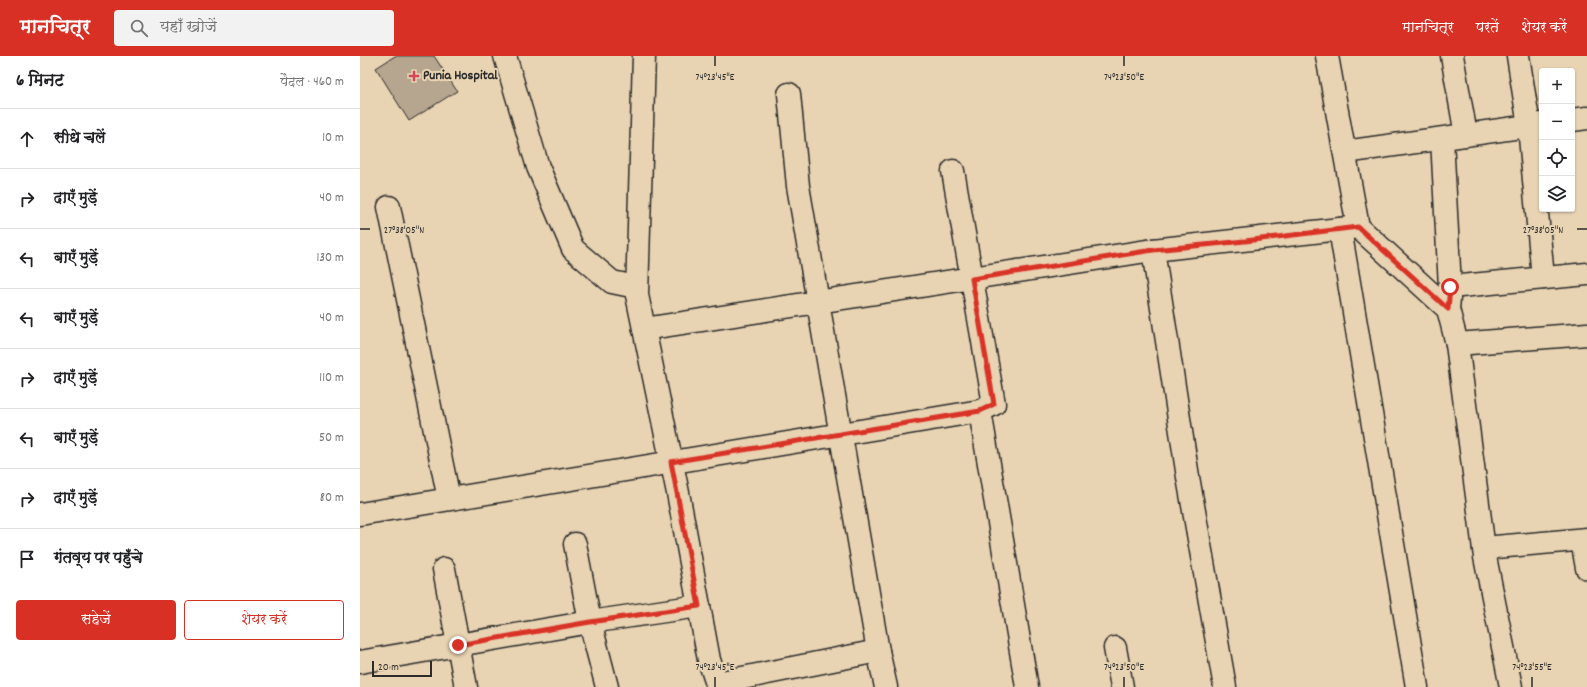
<!DOCTYPE html>
<html lang="hi">
<meta charset="utf-8">
<style>
:root{--surface:#fff;--page:#f2f2f2;--text:#202124;--muted:#757577;--line:#e0e0e0;--accent:#d93025}
body{margin:0;font-family:Dekko,"Playpen Sans Deva",sans-serif;background:var(--page);color:var(--text)}
.controls{position:absolute;right:12px;top:12px;display:grid;overflow:hidden;border-radius:4px;box-shadow:0 1px 3px #0004}
.controls button{width:36px;height:36px;display:grid;place-items:center;padding:0;border:0;border-bottom:1px solid var(--line);background:var(--surface);color:var(--text);font:20px sans-serif}
.scale{position:absolute;left:12px;bottom:10px;width:60px;box-sizing:border-box;padding-left:4px;border:2px solid #2b2b2b;border-top:0;font-size:11px;line-height:14px;white-space:nowrap;color:#2b2b2b;-webkit-text-stroke:3px #e8d3b2;paint-order:stroke}
.stop{position:absolute;width:12px;height:12px;margin:-9px;border:3px solid #d93025;border-radius:50%;background:#fff}
.stop.end{background:#d93025;border-color:#fff;box-shadow:0 1px 4px #0008}
.list{margin:0;padding:0;list-style:none}
h2{display:flex;justify-content:space-between;align-items:center;height:52px;margin:0;padding:0 16px;font-size:17px}
h2 small{font-size:13px;font-weight:400;color:var(--muted)}
.list li{display:grid;grid-template-columns:26px 1fr auto;gap:12px;align-items:center;box-sizing:border-box;height:60px;padding:0 16px;border-top:1px solid var(--line)}
.list b{display:block;font-size:15px;white-space:nowrap}
.list em{font-size:13px;font-style:normal;color:var(--muted)}
.actions{display:flex;gap:8px;padding:12px 16px}
.actions a{flex:1;padding:9px 0;border:1px solid var(--accent);border-radius:4px;text-align:center;font-size:14px;color:var(--accent)}
.actions .main{background:var(--accent);color:#fff}
.icon{flex:none;width:22px;height:22px;fill:none;stroke:currentColor;stroke-width:2;stroke-linecap:round;stroke-linejoin:round}
.map{position:relative;flex:none;width:1227px;height:631px;overflow:hidden}
header{display:flex;align-items:center;gap:24px;box-sizing:border-box;height:56px;padding:0 20px;background:var(--accent);color:#fff}
header strong{font-size:19px}
nav{display:flex;gap:22px;margin-inline-start:auto;font-size:14px}
.search{width:280px;height:36px;background:var(--page);display:flex;align-items:center;gap:10px;box-sizing:border-box;padding:0 14px;border-radius:4px;color:var(--muted);font-size:15px}
main{display:flex}
aside{flex:1;background:var(--surface)}
.map>svg:first-child{display:block}
.building{fill:#b6a68f;stroke:#2b2b2b}
.lines{fill:none;stroke-linecap:round;stroke-linejoin:round}
.minor-casing{stroke:#2b2b2b;stroke-width:25}
.minor{stroke:#e8d3b2;stroke-width:22}
.route{stroke:#d93025;stroke-width:5}
.ticks{fill:none;stroke:#2b2b2b;stroke-width:1.5}
.poi-dot{fill:#d1495b;stroke:#e8d3b2;stroke-width:1.5}
.labels{text-anchor:middle;dominant-baseline:central;stroke-width:4;stroke-linejoin:round;paint-order:stroke}
.poi-label{font-size:14px;font-weight:bold;fill:#2b2b2b;stroke:#e8d3b2;text-anchor:start}
.ticks-label{font-size:10px;text-anchor:middle;fill:#2b2b2b;stroke:#e8d3b2;stroke-width:4;stroke-linejoin:round;paint-order:stroke}
</style>
<header>
<strong>मानचित्र</strong>
<div class="search"><svg class="icon" aria-label="search" viewBox="0 0 24 24"><circle cx="10" cy="10" r="6"/><path d="M15 15l6 6"/></svg>यहाँ खोजें</div>
<nav><a>मानचित्र</a><a>परतें</a><a>शेयर करें</a></nav>
</header>
<main>
<aside>
<h2>6 मिनट<small>पैदल · 460 m</small></h2>
<ul class="list">
<li><svg class="icon" aria-label="ahead" viewBox="0 0 24 24"><path d="M12 20V5M6 11l6-6 6 6"/></svg><div><b>सीधे चलें</b></div><em>10 m</em></li>
<li><svg class="icon" aria-label="right" viewBox="0 0 24 24"><path d="M7 20v-9h11M14 6l5 5-5 5"/></svg><div><b>दाएँ मुड़ें</b></div><em>40 m</em></li>
<li><svg class="icon" aria-label="left" viewBox="0 0 24 24"><path d="M17 20v-9H6M10 6l-5 5 5 5"/></svg><div><b>बाएँ मुड़ें</b></div><em>130 m</em></li>
<li><svg class="icon" aria-label="left" viewBox="0 0 24 24"><path d="M17 20v-9H6M10 6l-5 5 5 5"/></svg><div><b>बाएँ मुड़ें</b></div><em>40 m</em></li>
<li><svg class="icon" aria-label="right" viewBox="0 0 24 24"><path d="M7 20v-9h11M14 6l5 5-5 5"/></svg><div><b>दाएँ मुड़ें</b></div><em>110 m</em></li>
<li><svg class="icon" aria-label="left" viewBox="0 0 24 24"><path d="M17 20v-9H6M10 6l-5 5 5 5"/></svg><div><b>बाएँ मुड़ें</b></div><em>50 m</em></li>
<li><svg class="icon" aria-label="right" viewBox="0 0 24 24"><path d="M7 20v-9h11M14 6l5 5-5 5"/></svg><div><b>दाएँ मुड़ें</b></div><em>80 m</em></li>
<li><svg class="icon" aria-label="arrive" viewBox="0 0 24 24"><path d="M6 21V4h12l-3 4 3 4H6"/></svg><div><b>गंतव्य पर पहुँचे</b></div></li>
</ul>
<div class="actions"><a class="main">सहेजें</a><a>शेयर करें</a></div>
</aside>
<div class="map">
<svg width="1227" height="631" viewBox="0 0 1227 631">
<rect width="100%" height="100%" fill="#e8d3b2"/>
<filter id="ink" filterUnits="userSpaceOnUse"><feTurbulence type="fractalNoise" baseFrequency=".025" numOctaves="2"/><feDisplacementMap in="SourceGraphic" scale="8" xChannelSelector="R" yChannelSelector="G"/><feConvolveMatrix kernelMatrix="1 2 1 2 8 2 1 2 1" color-interpolation-filters="sRGB"/></filter>
<g filter="url(#ink)">
<path class="building" d="M35,0H74L97,35L49,65L16,12Z"/>
<g class="lines">
<defs>
<g id="minor">
<path d="M145,0L178,111L213,193L252,226L276,231"/>
<path d="M284,0L277,239L318,437L349,604L358,631"/>
<path d="M967,0L998,171L1088,253L1097,288L1125,501L1151,631"/>
<path d="M1092,0L1106,79"/>
<path d="M1158,0L1169,70L1183,222"/>
<path d="M429,38L438,130L518,595L526,631"/>
<path d="M1212,64L1227,62"/>
<path d="M1082,83L1090,231L1088,253"/>
<path d="M985,96L1182,68"/>
<path d="M593,115L634,348L620,355L667,631"/>
<path d="M29,151L89,443"/>
<path d="M980,173L1057,631"/>
<path d="M793,194L828,421L865,631"/>
<path d="M1090,231L1227,218"/>
<path d="M284,273L793,194L998,171"/>
<path d="M1097,288L1227,278"/>
<path d="M0,458L620,355"/>
<path d="M1222,484L1227,512"/>
<path d="M215,488L230,566L247,631"/>
<path d="M1124,492L1227,483"/>
<path d="M84,513L106,631"/>
<path d="M755,592L762,631"/>
<path d="M0,606L230,566L339,550"/>
<path d="M357,627L518,595"/>
</g>
</defs>
<use href="#minor" class="minor-casing"/>
<use href="#minor" class="minor"/>
</g>
</g>
<g class="lines" filter="url(#ink)">
<path class="route" d="M98,589L230,566L339,550L311,406L620,355L634,348L612,223L793,194L885,185L998,171L1088,253L1090,231"/>
</g>
<path class="ticks" d="M355,0V10M764,0V10M0,173H10M1217,173H1227M355,621V631M764,621V631M1172,621V631"/>
<path class="poi-dot" d="M52 14h4v4h4v4h-4v4h-4v-4h-4v-4h4z"/>
<g class="labels">
<g class="poi-label">
<text x="63" y="20">Punia Hospital</text>
</g>
</g>
<g class="ticks-label">
<text x="355" y="24">74°23'45"E</text>
<text x="764" y="24">74°23'50"E</text>
<text x="44" y="177">27°38'05"N</text>
<text x="1183" y="177">27°38'05"N</text>
<text x="355" y="614">74°23'45"E</text>
<text x="764" y="614">74°23'50"E</text>
<text x="1172" y="614">74°23'55"E</text>
</g>
</svg>
<div class="controls">
<button>+</button>
<button>−</button>
<button><svg class="icon" aria-label="locate" viewBox="0 0 24 24"><circle cx="12" cy="12" r="6"/><path d="M12 2v4M12 18v4M2 12h4M18 12h4"/></svg></button>
<button><svg class="icon" aria-label="layers" viewBox="0 0 24 24"><path d="M12 4l9 5-9 5-9-5zM3 14l9 5 9-5"/></svg></button>
</div>
<div class="scale">20 m</div>
<div class="stop" style="left:1090px;top:231px"></div>
<div class="stop end" style="left:98px;top:589px"></div>
</div>
</main>
